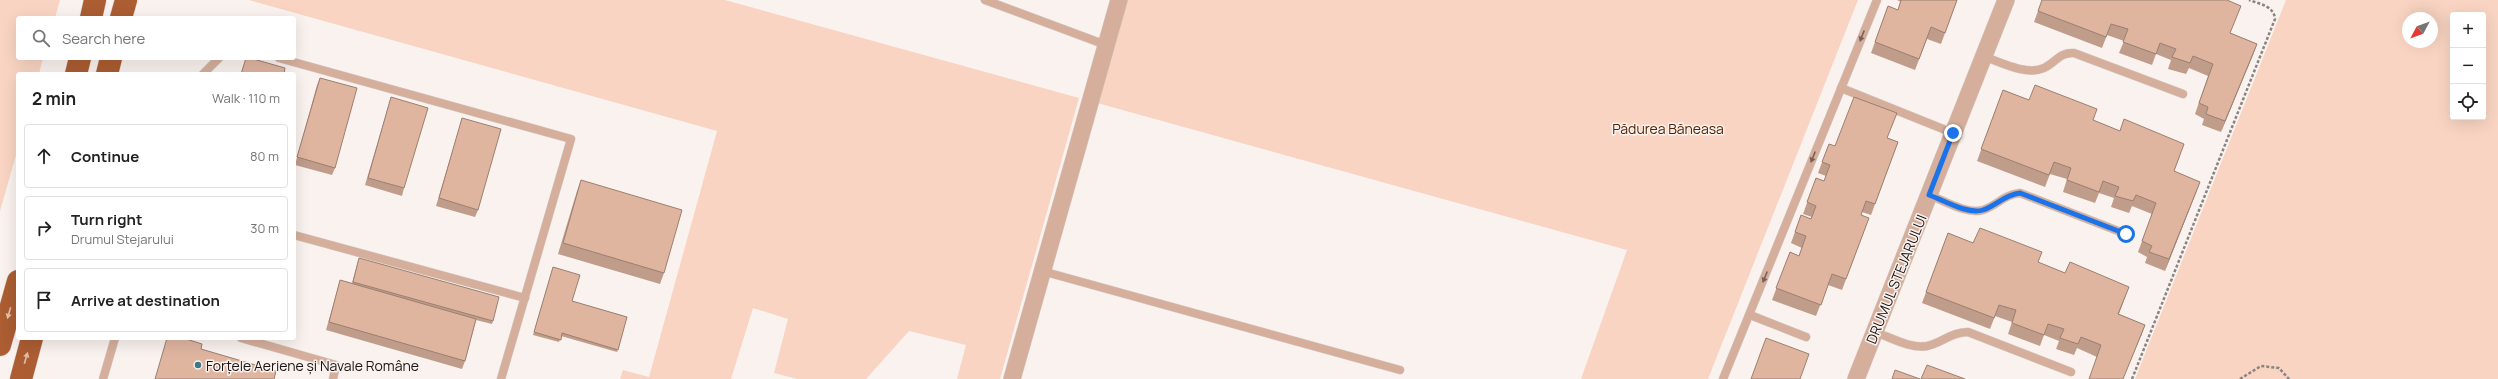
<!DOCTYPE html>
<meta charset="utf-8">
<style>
:root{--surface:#fff;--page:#f6f6f6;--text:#222;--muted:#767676;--line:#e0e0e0}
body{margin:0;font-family:Manrope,sans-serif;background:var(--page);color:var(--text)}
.controls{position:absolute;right:12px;top:12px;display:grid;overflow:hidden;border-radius:4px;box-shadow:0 4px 16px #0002}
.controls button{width:36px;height:36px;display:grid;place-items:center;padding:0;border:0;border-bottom:1px solid var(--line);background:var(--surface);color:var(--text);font:20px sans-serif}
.compass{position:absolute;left:2402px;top:12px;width:36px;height:36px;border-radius:50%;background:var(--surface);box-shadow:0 4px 16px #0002;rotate:229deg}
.stop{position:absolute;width:12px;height:12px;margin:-9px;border:3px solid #1a73e8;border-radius:50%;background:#fff}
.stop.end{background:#1a73e8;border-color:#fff;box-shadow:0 1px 4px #0008}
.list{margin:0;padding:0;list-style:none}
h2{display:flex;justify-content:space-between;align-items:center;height:52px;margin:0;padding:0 16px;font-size:17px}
h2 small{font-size:13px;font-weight:400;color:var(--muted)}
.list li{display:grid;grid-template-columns:26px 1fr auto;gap:12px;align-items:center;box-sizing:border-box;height:64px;margin:0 8px 8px;padding:0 8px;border:1px solid var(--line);border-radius:4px}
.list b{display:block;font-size:15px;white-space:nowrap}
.list p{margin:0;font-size:13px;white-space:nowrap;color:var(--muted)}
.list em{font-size:13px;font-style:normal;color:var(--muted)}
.icon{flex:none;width:22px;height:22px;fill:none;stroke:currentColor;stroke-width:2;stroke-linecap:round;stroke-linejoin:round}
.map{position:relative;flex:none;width:2498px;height:379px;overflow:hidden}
.search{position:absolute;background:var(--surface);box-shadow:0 4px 16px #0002;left:16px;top:16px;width:280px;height:44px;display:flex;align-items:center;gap:10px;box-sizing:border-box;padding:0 14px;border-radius:4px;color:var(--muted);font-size:15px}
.panel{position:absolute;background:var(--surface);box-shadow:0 4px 16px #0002;left:16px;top:72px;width:280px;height:268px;border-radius:4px}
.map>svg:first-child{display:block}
.green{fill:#f9d4c2;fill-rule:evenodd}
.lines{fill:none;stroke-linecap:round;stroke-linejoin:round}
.lane-casing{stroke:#d6cfcb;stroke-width:9}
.street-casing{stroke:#d6cfcb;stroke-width:18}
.highway-casing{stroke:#d6cfcb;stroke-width:23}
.path{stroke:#898481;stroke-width:2.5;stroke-dasharray:3 2;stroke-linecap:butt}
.lane{stroke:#d6af9c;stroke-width:8}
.street{stroke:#d6af9c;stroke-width:17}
.highway{stroke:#ac5d32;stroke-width:22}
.wall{fill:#c09c8a}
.shaded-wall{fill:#9c7f70}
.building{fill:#dfb5a0;stroke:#9c7f70}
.oneway{fill:#776258}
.oneway2{fill:#dfbeac}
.route{stroke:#1a73e8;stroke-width:5}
.poi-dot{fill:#3c778f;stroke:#faf2ee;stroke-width:1.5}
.labels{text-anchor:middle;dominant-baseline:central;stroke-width:3;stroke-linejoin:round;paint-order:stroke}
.park-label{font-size:14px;fill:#562201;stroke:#faf2ee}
.street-label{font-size:14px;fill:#181514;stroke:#faf2ee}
.poi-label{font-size:14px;fill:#181514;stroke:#faf2ee;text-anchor:start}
</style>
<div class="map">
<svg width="2498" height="379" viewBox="0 0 2498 379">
<rect width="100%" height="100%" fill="#faf2ee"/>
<g class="green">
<path d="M0,0H60L55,18H18V58H43L39,74H18V148L0,211Z"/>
<path d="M249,0H725L1079,98L1000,379H957L966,345L909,331L866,379H797L774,373L788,319L753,308L731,379H620L623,370L649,377L717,131Z"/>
<path d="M1119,0H1858L1708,379H1581L1627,250L1090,101Z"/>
<path d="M2286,0H2498V379H2135ZM2453,15H2483V117H2453ZM2408,18H2432V42H2408Z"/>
</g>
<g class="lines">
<defs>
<g id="lane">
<path d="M985,0L1106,45"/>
<path d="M1983,56C2000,62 2026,76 2044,68C2056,62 2060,52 2074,53L2183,94"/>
<path d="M279,58L571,139L501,379"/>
<path d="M203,74L219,58"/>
<path d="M1841,88L1953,133"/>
<path d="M1929,195C1943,200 1967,215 1983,210C1998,205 2003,195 2020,193L2126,234"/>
<path d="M294,235L525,298"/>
<path d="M1042,271L1400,370"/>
<path d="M1750,315L1806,337"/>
<path d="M1875,332C1890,337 1910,349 1927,346C1942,343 1951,332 1968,332L2071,372"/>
<path d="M241,338L336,365L333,379"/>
<path d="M103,379L115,338"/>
<path d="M1723,379L1877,0"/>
</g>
<g id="street">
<path d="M1012,379L1119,0"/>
<path d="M1856,379L2006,0"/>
</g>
<g id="highway">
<path d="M91,18L95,0"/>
<path d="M121,18L126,0"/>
<path d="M76,74L80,58"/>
<path d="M107,74L111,58"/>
<path d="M0,345L18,281"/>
<path d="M21,379L32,338"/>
</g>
</defs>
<use href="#lane" class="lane-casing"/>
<use href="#street" class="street-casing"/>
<use href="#highway" class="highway-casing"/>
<g class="path">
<path d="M2132,379L2275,19C2274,6 2260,4 2249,0"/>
<path d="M2240,379L2261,366L2279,368L2289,379"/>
</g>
<use href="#lane" class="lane"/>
<use href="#street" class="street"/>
<use href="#highway" class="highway"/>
</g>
<g class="wall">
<path d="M1897,0H1957L1941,44L1927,39L1915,70L1871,53L1888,6L1898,10L1901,2Z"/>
<path d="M2042,0L2231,33L2257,44L2221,132L2202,125L2204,119L2195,114L2208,76L2189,68L2186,74L2168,69L2171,60L2156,54L2152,65L2119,53L2124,41L2107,35L2102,48L2034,22Z"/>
<path d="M320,78L335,168L332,175L295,165L317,85Z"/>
<path d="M2003,90L2029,100L2093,120L2180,156L2174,171L2200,182L2165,271L2145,263L2147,257L2138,252L2152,214L2132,206L2129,213L2111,207L2114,198L2099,193L2095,203L2063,192L2067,179L2050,174L2045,187L1977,161Z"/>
<path d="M391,97L404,188L402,196L365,185Z"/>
<path d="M462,118L478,210L475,217L436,206L460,125Z"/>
<path d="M1888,138L1898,142L1871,215L1862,212L1861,215L1869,218L1842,290L1828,285L1816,316L1772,300L1790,252L1799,256L1802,248L1791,243L1801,215L1811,219L1812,217L1803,214L1816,178L1824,181L1826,176L1818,173L1829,144L1835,146Z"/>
<path d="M581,180L664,273L660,284L558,254L577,191Z"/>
<path d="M1948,233L1973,243L2065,273L2129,287L2119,314L2145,325L2141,336L2097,357L2077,348L2074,355L2056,349L2059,341L2044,335L2040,346L2008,334L2012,322L1995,316L1990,329L1922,303Z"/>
<path d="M358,261L493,321L492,324L476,320L465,361L462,369L326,330L338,288L340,280L352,283Z"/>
<path d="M553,267L572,301L627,317L617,352L561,336L559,342L533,335Z"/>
</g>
<g class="shaded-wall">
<path d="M2257,44L2253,55L2221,132L2225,121Z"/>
<path d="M2200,182L2196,193L2165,271L2169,259Z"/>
<path d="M2145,325L2141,336L2123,379Z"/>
</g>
<g class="building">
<path d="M1901,0H1957L1945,33L1931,27L1919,59L1875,42L1888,6L1898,10Z"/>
<path d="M2042,0H2227L2241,6L2230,33L2257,44L2225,121L2206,114L2208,107L2199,103L2213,64L2193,56L2190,63L2172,57L2176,49L2160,43L2156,54L2123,42L2128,29L2111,24L2106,37L2038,11Z"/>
<path d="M246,58H250L285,68L284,74H241Z"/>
<path d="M320,78L357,88L335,168L297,157Z"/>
<path d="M2035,85L2097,109L2093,120L2120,131L2124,119L2184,144L2174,171L2200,182L2169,259L2149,252L2152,246L2142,241L2156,203L2136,195L2133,201L2115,196L2119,187L2103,181L2099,192L2067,180L2071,168L2054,162L2049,175L1981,149L2003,90L2029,100Z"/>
<path d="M391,97L428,108L404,188L368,178Z"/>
<path d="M1854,97L1897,113L1887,138L1898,142L1875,204L1866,201L1861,215L1869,218L1846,279L1832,274L1821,305L1776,288L1790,252L1799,256L1806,236L1795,232L1801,215L1811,219L1816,206L1807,202L1816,178L1824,181L1830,165L1822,162L1829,144L1835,146Z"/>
<path d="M462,118L501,129L478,210L439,198Z"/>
<path d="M581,180L682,210L664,273L563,243Z"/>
<path d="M1980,228L2042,252L2038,262L2065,273L2070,262L2129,287L2118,314L2145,325L2123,379H2089L2101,345L2081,337L2078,344L2060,338L2064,329L2048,324L2044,335L2012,323L2016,310L1999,305L1994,318L1926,292L1948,233L1973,243Z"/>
<path d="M359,258L499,297L493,321L353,282Z"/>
<path d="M553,267L580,275L572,301L627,317L618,350L562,333L561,340L534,332Z"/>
<path d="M340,280L476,319L465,361L329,322Z"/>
<path d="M167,338H183L202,344L201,349L276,371L274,379H155Z"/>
<path d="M1766,338L1809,354L1800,379H1751Z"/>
<path d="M1927,365L1965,379H1921Z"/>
<path d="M1895,370L1920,379H1892Z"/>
</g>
<defs><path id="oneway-solid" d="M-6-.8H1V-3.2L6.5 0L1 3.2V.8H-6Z"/></defs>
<g class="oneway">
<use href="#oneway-solid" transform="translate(1862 36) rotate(112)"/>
<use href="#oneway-solid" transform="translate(1813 157) rotate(112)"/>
<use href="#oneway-solid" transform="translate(1765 277) rotate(112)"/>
</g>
<g class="oneway2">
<use href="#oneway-solid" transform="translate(9 313) rotate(106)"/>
<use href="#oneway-solid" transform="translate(26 358) rotate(-74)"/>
</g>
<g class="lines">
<path class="route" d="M1953,133L1929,195C1943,200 1968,215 1983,210C1997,205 2004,195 2020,193L2126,234"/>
</g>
<circle class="poi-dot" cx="198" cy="365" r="4"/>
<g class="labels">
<g class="park-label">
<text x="1668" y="128">Pădurea Băneasa</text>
</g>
<g class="street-label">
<text transform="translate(1896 279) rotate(-68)">DRUMUL STEJARULUI</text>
</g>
<g class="poi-label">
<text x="206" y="365">Forțele Aeriene și Navale Române</text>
</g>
</g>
</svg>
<div class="controls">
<button>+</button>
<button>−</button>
<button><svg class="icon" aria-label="locate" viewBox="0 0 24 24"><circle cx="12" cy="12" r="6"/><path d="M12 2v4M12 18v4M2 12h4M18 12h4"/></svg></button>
</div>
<svg class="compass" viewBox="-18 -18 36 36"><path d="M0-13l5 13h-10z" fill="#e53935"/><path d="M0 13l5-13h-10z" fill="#767676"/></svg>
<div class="stop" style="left:2126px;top:234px"></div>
<div class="stop end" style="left:1953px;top:133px"></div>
<div class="search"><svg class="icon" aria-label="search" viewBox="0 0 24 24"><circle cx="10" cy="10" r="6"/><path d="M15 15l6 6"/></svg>Search here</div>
<section class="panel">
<h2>2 min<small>Walk · 110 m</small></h2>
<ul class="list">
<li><svg class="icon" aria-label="ahead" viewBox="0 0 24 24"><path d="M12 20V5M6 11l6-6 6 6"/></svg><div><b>Continue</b></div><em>80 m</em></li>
<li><svg class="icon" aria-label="right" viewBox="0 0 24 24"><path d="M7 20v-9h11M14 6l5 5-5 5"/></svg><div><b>Turn right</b><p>Drumul Stejarului</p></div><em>30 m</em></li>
<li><svg class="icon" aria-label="arrive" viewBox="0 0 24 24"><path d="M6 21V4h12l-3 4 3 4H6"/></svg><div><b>Arrive at destination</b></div></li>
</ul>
</section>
</div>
